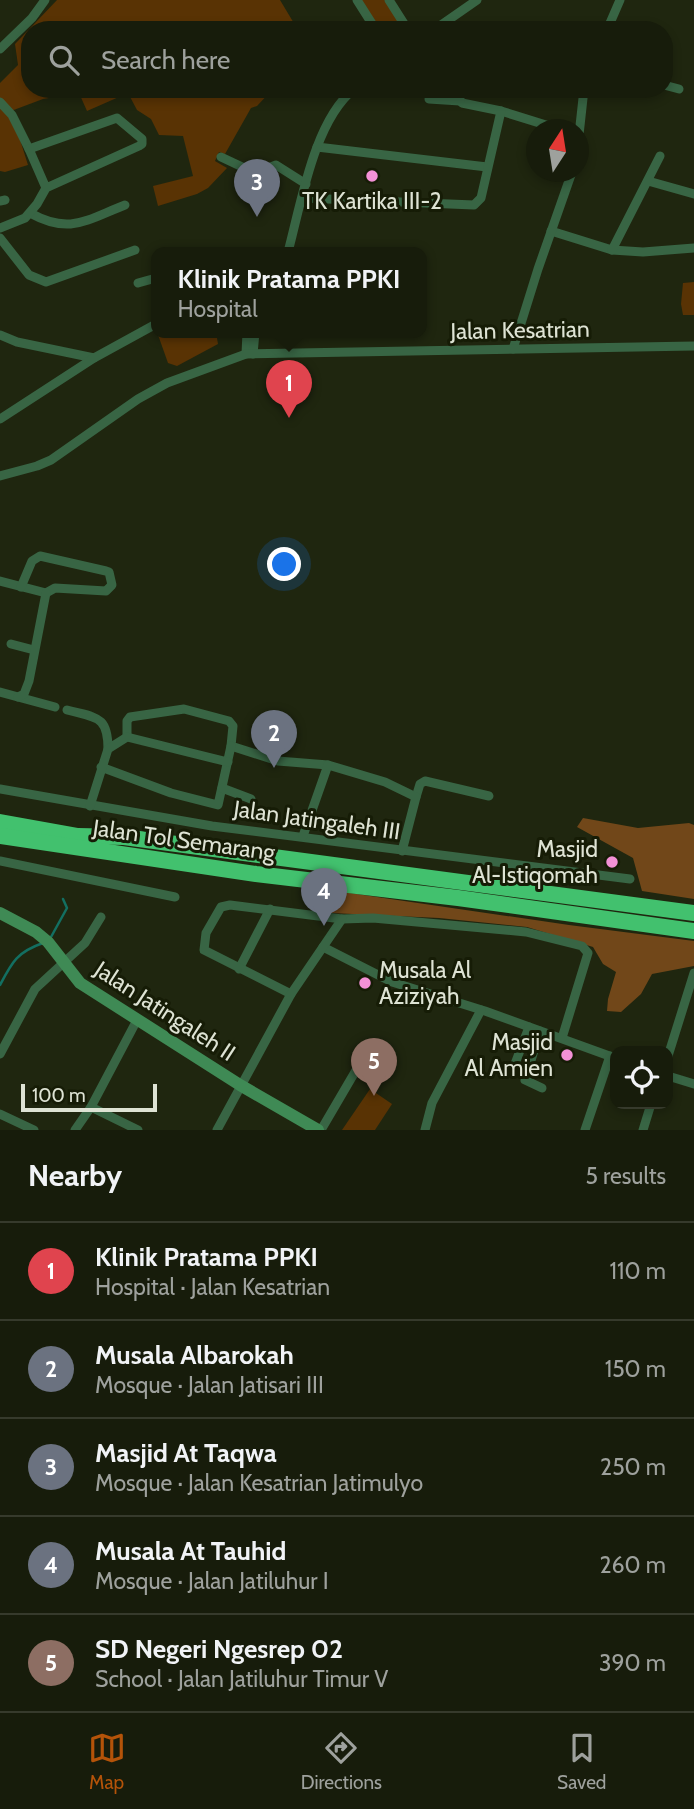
<!DOCTYPE html>
<meta charset="utf-8">
<style>
:root{--surface:#171c0b;--page:#202514;--text:#f1f3f6;--muted:#9ea19d;--line:#363a2c;--accent:#b45309}
body{margin:0;font-family:Cabin,sans-serif;background:var(--page);color:var(--text)}
.controls{position:absolute;right:21px;bottom:21px;display:grid;overflow:hidden;border-radius:14px;box-shadow:0 4px 10px #0003}
.controls button{width:63px;height:63px;display:grid;place-items:center;padding:0;border:0;border-bottom:2px solid var(--line);background:var(--surface);color:var(--text);font:35px sans-serif}
.compass{position:absolute;left:526px;top:119px;width:63px;height:63px;border-radius:50%;background:var(--surface);box-shadow:0 4px 10px #0003;rotate:12deg}
.scale{position:absolute;left:21px;bottom:18px;width:136px;box-sizing:border-box;padding-left:7px;border:4px solid #dee3d4;border-top:0;font-size:19px;line-height:24px;white-space:nowrap;color:#dee3d4;-webkit-text-stroke:5px #161c06;paint-order:stroke}
.you{position:absolute;left:285px;top:565px;width:24px;height:24px;margin:-18px;border:5px solid #fff;border-radius:50%;background:#1a73e8;box-shadow:0 0 0 10px #1a73e833}
.badge{display:grid;place-items:center;width:46px;height:46px;border-radius:50%;background:var(--accent);color:#fff;font-size:23px;font-weight:700}
.pin{position:absolute;translate:-50% -58px;filter:drop-shadow(0 2px 4px #0008)}
.pin::after{content:'';position:absolute;top:37px;width:24px;height:21px;background:inherit;clip-path:polygon(0 0,100% 0,50% 100%)}
.popup{position:absolute;left:151px;top:247px;width:276px;height:91px;box-sizing:border-box;display:grid;place-content:center;border-radius:14px;background:var(--surface);filter:drop-shadow(0 2px 5px #0005);font-size:23px;white-space:nowrap;color:var(--muted)}
.popup b{font-size:26px;color:var(--text)}
.popup::after{content:'';position:absolute;left:50%;top:100%;margin-left:-14px;border:14px solid transparent;border-top-color:var(--surface)}
.list{margin:0;padding:0;list-style:none}
h2{display:flex;justify-content:space-between;align-items:center;height:91px;margin:0;padding:0 28px;font-size:30px}
h2 small{font-size:23px;font-weight:400;color:var(--muted)}
.list li{display:grid;grid-template-columns:46px 1fr auto;gap:21px;align-items:center;box-sizing:border-box;height:98px;padding:0 28px;border-top:2px solid var(--line)}
.list b{display:block;font-size:26px;white-space:nowrap}
.list p{margin:0;font-size:23px;white-space:nowrap;color:var(--muted)}
.list em{font-size:23px;font-style:normal;color:var(--muted)}
.icon{flex:none;width:38px;height:38px;fill:none;stroke:currentColor;stroke-width:2;stroke-linecap:round;stroke-linejoin:round}
.map{position:relative;flex:none;width:694px;height:1130px;overflow:hidden}
.search{position:absolute;background:var(--surface);box-shadow:0 4px 10px #0003;left:21px;right:21px;top:21px;height:77px;display:flex;align-items:center;gap:18px;box-sizing:border-box;padding:0 24px;border-radius:28px;color:var(--muted);font-size:26px}
.sheet{height:581px;background:var(--surface)}
nav{display:flex;justify-content:space-around;align-items:center;box-sizing:border-box;height:98px;border-top:2px solid var(--line);background:var(--surface);font-size:19px;color:var(--muted)}
nav a{display:grid;justify-items:center;gap:4px}
nav .on{color:var(--accent)}
.map>svg:first-child{display:block}
.green{fill:#593304}
.forest{fill:#714719}
.lines{fill:none;stroke-linecap:round;stroke-linejoin:round}
.stream{stroke:#136f61;stroke-width:2.5}
.street{stroke:#386544;stroke-width:9}
.secondary{stroke:#3f8a55;stroke-width:12}
.highway{stroke:#42c16e;stroke-width:16}
.poi-dot{fill:#f391d6;stroke:#161c06;stroke-width:2.5}
.labels{text-anchor:middle;dominant-baseline:central;stroke-width:6;stroke-linejoin:round;paint-order:stroke}
.poi-label{font-size:23px;fill:#dee3d4;stroke:#161c06;text-anchor:end}
.street-label{font-size:23px;fill:#dee3d4;stroke:#161c06}
</style>
<div class="map">
<svg width="694" height="1130" viewBox="0 0 694 1130">
<rect width="100%" height="100%" fill="#1f260f"/>
<g class="green">
<path d="M57,0H280L298,30H30V89H273L257,106L251,108L225,154L219,152L215,161L227,168L208,188L197,194L158,206L153,186L193,176L183,136L159,135L151,119L137,110L128,93L87,111L79,93L43,99L11,111L28,165L5,172L0,171V83L18,65L15,44Z"/>
<path d="M361,0H388L407,30H381Z"/>
<path d="M694,282V315H683L681,304L683,283Z"/>
<path d="M157,332H216L218,344L177,366L168,363Z"/>
<path d="M370,1089L392,1104L375,1130H342Z"/>
</g>
<g class="forest">
<path d="M583,818L638,828L689,823L694,825V899L642,891L633,858L577,827Z"/>
<path d="M336,891L569,925L694,941V966L652,974L641,994L621,1012L607,1011L608,999L616,972L603,964L593,947L527,927L439,918L331,913Z"/>
</g>
<g class="lines">
<g class="stream">
<path d="M51,937L67,908L63,899"/>
<path d="M0,985C12,962 17,952 43,943"/>
</g>
<g class="street">
<path d="M357,0L376,30"/>
<path d="M389,0L408,30"/>
<path d="M446,22L456,30"/>
<path d="M434,30L477,0"/>
<path d="M607,30L620,0"/>
<path d="M0,49L32,18L45,0"/>
<path d="M664,85L679,89"/>
<path d="M460,89L459,98L462,103L501,111L562,130"/>
<path d="M429,99L460,101"/>
<path d="M0,102L12,115L29,149"/>
<path d="M578,144L584,89"/>
<path d="M317,147L487,167"/>
<path d="M221,157L255,173L276,165L306,184"/>
<path d="M648,181L694,194"/>
<path d="M303,198L474,205L481,198L501,111"/>
<path d="M0,201L5,200"/>
<path d="M30,213C70,235 86,220 125,205"/>
<path d="M0,228L25,218L37,204L46,188L139,146L142,144V139L117,118L29,149L46,188"/>
<path d="M551,231L612,250L643,252L694,248"/>
<path d="M0,238L29,275L46,282L135,250"/>
<path d="M612,250L660,156"/>
<path d="M288,252C301,204 314,121 354,89"/>
<path d="M138,283L156,278"/>
<path d="M0,335L17,342L94,358"/>
<path d="M513,349L538,269L572,172"/>
<path d="M246,354L247,332"/>
<path d="M253,354L255,332"/>
<path d="M0,419L94,358L156,324"/>
<path d="M0,476L37,466L51,460L138,399L167,383L246,354L694,346"/>
<path d="M0,581L46,593"/>
<path d="M21,587L32,561L40,556L106,571L109,572L112,585L106,591L55,588L46,593"/>
<path d="M11,644L34,650"/>
<path d="M0,692L55,707"/>
<path d="M18,697L24,694L29,681L46,593"/>
<path d="M67,710C96,718 108,715 108,749"/>
<path d="M127,737V721L130,717L184,709L229,721L233,726L231,746L278,761L328,765"/>
<path d="M101,767L171,793L218,805L231,746"/>
<path d="M222,788L251,799"/>
<path d="M0,789L212,826L630,879"/>
<path d="M416,797L420,784L425,781L489,796"/>
<path d="M90,806L108,749L127,737L228,762"/>
<path d="M303,836L328,765L385,782L416,797L402,851"/>
<path d="M0,861L175,897"/>
<path d="M323,947L392,982L485,1011L615,1058"/>
<path d="M239,969L270,909"/>
<path d="M291,994L204,950L206,933L221,907L230,905L342,919L373,918L526,932L582,946L588,953L562,1038"/>
<path d="M540,1031L525,1080L542,1088"/>
<path d="M0,1054L35,989L85,943L101,917"/>
<path d="M668,1056L694,973"/>
<path d="M513,1069L529,1027"/>
<path d="M668,1076L694,1084"/>
<path d="M91,1107L138,1130"/>
<path d="M0,1114L34,1130"/>
<path d="M75,1130L91,1107L137,1020"/>
<path d="M217,1130L291,994L342,919"/>
<path d="M321,1130L362,1060"/>
<path d="M425,1130L432,1103L481,1010"/>
<path d="M585,1130L610,1056"/>
<path d="M643,1130L651,1104"/>
</g>
<path class="secondary" d="M0,913L36,932L48,942L80,983L240,1085L318,1130"/>
<g class="highway">
<path d="M0,822L78,836L124,837L694,913"/>
<path d="M0,836L256,874L458,898L694,931"/>
</g>
</g>
<g class="poi-dot">
<circle cx="372" cy="176" r="7"/>
<circle cx="612" cy="862" r="7"/>
<circle cx="365" cy="983" r="7"/>
<circle cx="567" cy="1055" r="7"/>
</g>
<g class="labels">
<g class="poi-label">
<text x="372" y="201" text-anchor="middle">TK Kartika III-2</text>
<text x="598" y="849">Masjid<tspan x="598" dy="26">Al-Istiqomah</tspan></text>
<text x="379" y="970" text-anchor="start">Musala Al<tspan x="379" dy="26">Aziziyah</tspan></text>
<text x="553" y="1042">Masjid<tspan x="553" dy="26">Al Amien</tspan></text>
</g>
<g class="street-label">
<text transform="translate(520 330) rotate(-1)">Jalan Kesatrian</text>
<text transform="translate(317 820) rotate(8)">Jalan Jatingaleh III</text>
<text transform="translate(184 840) rotate(8)">Jalan Tol Semarang</text>
<text transform="translate(165 1011) rotate(33)">Jalan Jatingaleh II</text>
</g>
</g>
</svg>
<div class="controls">
<button><svg class="icon" aria-label="locate" viewBox="0 0 24 24"><circle cx="12" cy="12" r="6"/><path d="M12 2v4M12 18v4M2 12h4M18 12h4"/></svg></button>
</div>
<svg class="compass" viewBox="-18 -18 36 36"><path d="M0-13l5 13h-10z" fill="#e53935"/><path d="M0 13l5-13h-10z" fill="#9ea19d"/></svg>
<div class="scale">100 m</div>
<div class="you"></div>
<div class="pin badge" style="left:289px;top:418px;background:#e0444e">1</div>
<div class="popup"><b>Klinik Pratama PPKI</b>Hospital</div>
<div class="pin badge" style="left:274px;top:768px;background:#6b7280">2</div>
<div class="pin badge" style="left:257px;top:217px;background:#6b7280">3</div>
<div class="pin badge" style="left:324px;top:926px;background:#6b7280">4</div>
<div class="pin badge" style="left:374px;top:1096px;background:#8d6e63">5</div>
<div class="search"><svg class="icon" aria-label="search" viewBox="0 0 24 24"><circle cx="10" cy="10" r="6"/><path d="M15 15l6 6"/></svg>Search here</div>
</div>
<section class="sheet">
<h2>Nearby<small>5 results</small></h2>
<ul class="list">
<li><span class="badge" style="background:#e0444e">1</span><div><b>Klinik Pratama PPKI</b><p>Hospital · Jalan Kesatrian</p></div><em>110 m</em></li>
<li><span class="badge" style="background:#6b7280">2</span><div><b>Musala Albarokah</b><p>Mosque · Jalan Jatisari III</p></div><em>150 m</em></li>
<li><span class="badge" style="background:#6b7280">3</span><div><b>Masjid At Taqwa</b><p>Mosque · Jalan Kesatrian Jatimulyo</p></div><em>250 m</em></li>
<li><span class="badge" style="background:#6b7280">4</span><div><b>Musala At Tauhid</b><p>Mosque · Jalan Jatiluhur I</p></div><em>260 m</em></li>
<li><span class="badge" style="background:#8d6e63">5</span><div><b>SD Negeri Ngesrep 02</b><p>School · Jalan Jatiluhur Timur V</p></div><em>390 m</em></li>
</ul>
</section>
<nav>
<a class="on"><svg class="icon" aria-label="map" viewBox="0 0 24 24"><path d="M3 6l6-2 6 2 6-2v14l-6 2-6-2-6 2zM9 4v14M15 6v14"/></svg>Map</a>
<a><svg class="icon" aria-label="directions" viewBox="0 0 24 24"><path d="M12 3l9 9-9 9-9-9zM9 14v-3h6M13 9l2 2-2 2"/></svg>Directions</a>
<a><svg class="icon" aria-label="saved" viewBox="0 0 24 24"><path d="M7 4h10v16l-5-4-5 4z"/></svg>Saved</a>
</nav>
